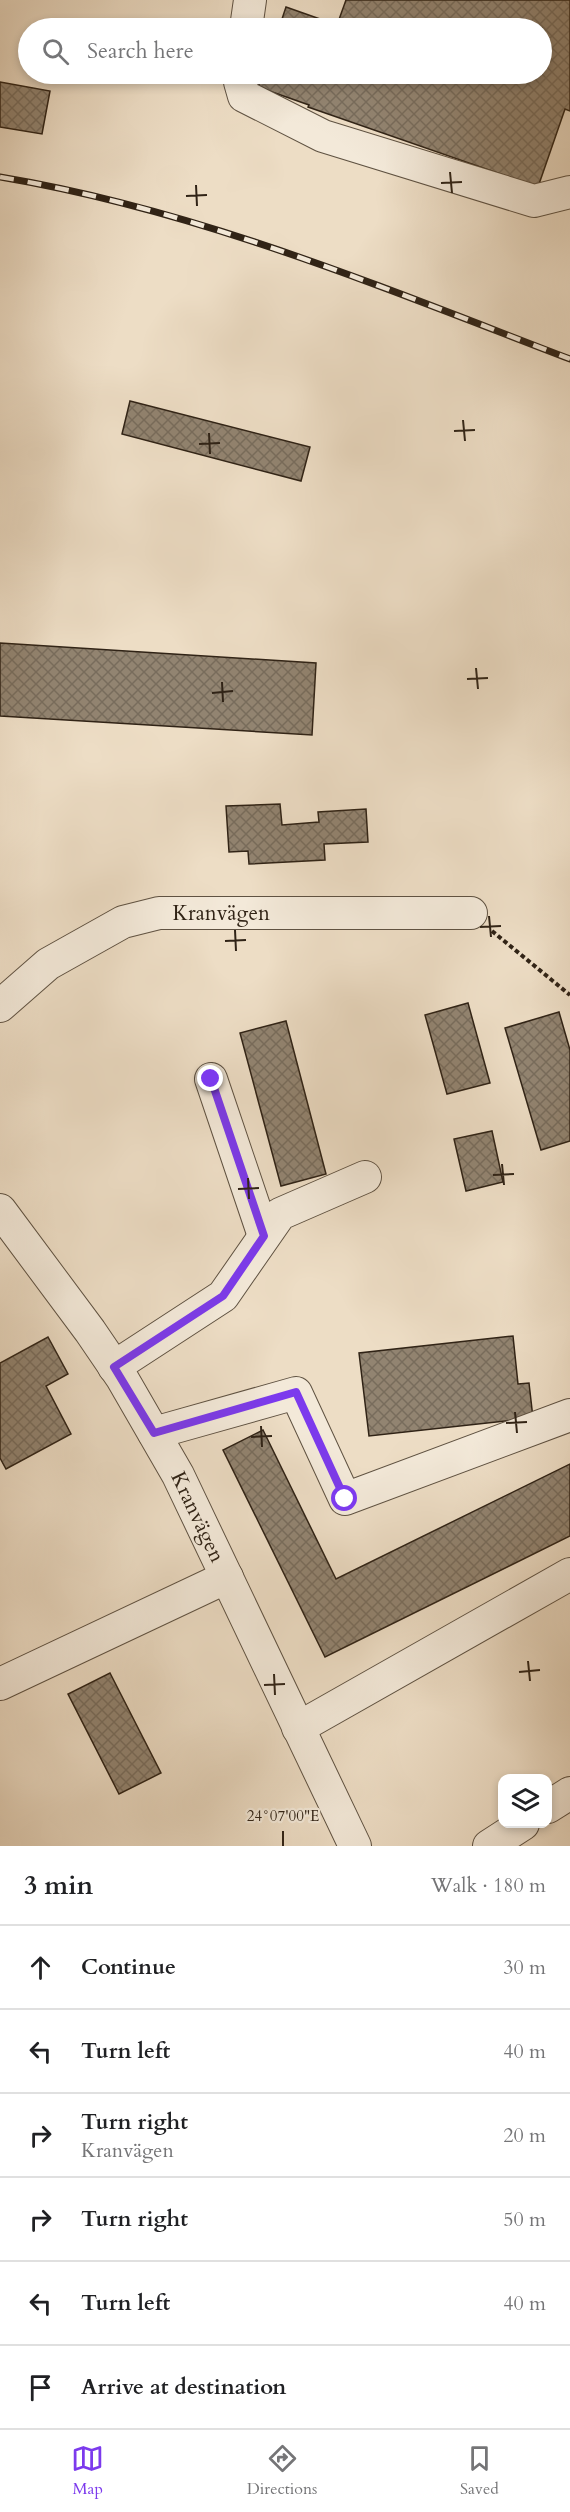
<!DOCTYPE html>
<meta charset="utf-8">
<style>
:root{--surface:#fff;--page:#f2f2f2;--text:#202124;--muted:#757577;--line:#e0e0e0;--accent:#7c3aed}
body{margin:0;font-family:Cardo,serif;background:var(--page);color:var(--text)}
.controls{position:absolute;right:18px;bottom:18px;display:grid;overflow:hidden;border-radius:12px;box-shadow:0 3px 9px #0003}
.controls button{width:54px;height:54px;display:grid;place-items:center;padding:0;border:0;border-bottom:2px solid var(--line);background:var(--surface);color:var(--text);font:30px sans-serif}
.stop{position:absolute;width:18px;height:18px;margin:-14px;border:4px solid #7c3aed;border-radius:50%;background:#fff}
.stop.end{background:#7c3aed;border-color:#fff;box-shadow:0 2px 6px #0008}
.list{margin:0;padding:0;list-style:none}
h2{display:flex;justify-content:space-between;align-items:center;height:78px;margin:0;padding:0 24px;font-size:26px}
h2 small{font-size:20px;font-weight:400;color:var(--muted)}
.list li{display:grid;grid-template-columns:39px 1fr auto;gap:18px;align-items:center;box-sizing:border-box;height:84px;padding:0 24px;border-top:2px solid var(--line)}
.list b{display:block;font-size:22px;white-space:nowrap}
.list p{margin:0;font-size:20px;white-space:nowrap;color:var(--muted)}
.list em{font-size:20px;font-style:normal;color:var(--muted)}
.icon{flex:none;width:33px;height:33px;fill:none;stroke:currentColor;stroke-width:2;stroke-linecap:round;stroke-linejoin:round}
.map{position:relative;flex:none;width:570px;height:1846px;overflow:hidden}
.search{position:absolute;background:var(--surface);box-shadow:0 3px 9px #0003;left:18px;right:18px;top:18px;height:66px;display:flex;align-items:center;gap:15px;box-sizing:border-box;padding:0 21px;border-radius:33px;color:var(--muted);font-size:22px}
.sheet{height:582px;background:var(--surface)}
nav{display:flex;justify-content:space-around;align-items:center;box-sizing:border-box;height:84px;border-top:2px solid var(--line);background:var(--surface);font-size:16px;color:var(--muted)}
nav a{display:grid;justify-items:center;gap:3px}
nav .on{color:var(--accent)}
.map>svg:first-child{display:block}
.building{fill:url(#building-cross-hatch);stroke:#302316;stroke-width:1.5}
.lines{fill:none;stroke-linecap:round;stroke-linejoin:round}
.minor-casing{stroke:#5f5242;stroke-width:34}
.path{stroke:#302316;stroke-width:4;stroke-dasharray:4.5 3;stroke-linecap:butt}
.minor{stroke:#f3e9d9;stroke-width:32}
.rail-casing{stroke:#302316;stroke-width:7}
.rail{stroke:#f3e9d9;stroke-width:4.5;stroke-dasharray:14;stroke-linecap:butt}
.route{stroke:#7c3aed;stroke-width:8}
.ticks{fill:none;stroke:#302316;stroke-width:2}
.labels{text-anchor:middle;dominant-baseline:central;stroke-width:4.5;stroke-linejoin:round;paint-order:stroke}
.street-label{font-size:21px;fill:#302316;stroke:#f3e9d9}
.ticks-label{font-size:15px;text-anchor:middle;fill:#302316;stroke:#f3e9d9;stroke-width:4.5;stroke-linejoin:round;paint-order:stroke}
</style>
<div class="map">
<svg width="570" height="1846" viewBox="0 0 570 1846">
<defs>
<pattern id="building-cross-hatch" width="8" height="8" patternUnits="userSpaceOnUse" patternTransform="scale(1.5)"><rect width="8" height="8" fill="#928471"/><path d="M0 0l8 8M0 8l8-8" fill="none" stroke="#786c5c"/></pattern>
</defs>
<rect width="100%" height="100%" fill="#edddc5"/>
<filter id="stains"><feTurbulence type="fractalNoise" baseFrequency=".00333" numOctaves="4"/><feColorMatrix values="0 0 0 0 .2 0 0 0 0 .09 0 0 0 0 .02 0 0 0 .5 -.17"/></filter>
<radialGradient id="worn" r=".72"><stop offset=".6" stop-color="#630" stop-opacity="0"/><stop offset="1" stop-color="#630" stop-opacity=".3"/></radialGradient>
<g class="building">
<path d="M346,0H570V111L565,109L538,187L308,107L309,105L258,87L263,74H542V28H279L286,7L337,25Z"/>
<path d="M0,82L50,91L42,134L0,127Z"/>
<path d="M130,401L310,447L301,481L122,434Z"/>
<path d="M0,643L316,663L312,735L0,716Z"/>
<path d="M280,804L282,825L319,822L318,812L366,809L368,842L324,844L325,860L249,864L248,851L229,852L226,806Z"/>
<path d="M468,1003L490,1083L447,1094L425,1015Z"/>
<path d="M559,1012L570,1050V1141L541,1150L505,1028Z"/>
<path d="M286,1021L326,1174L281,1186L240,1033Z"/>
<path d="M492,1131L503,1182L466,1191L454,1139Z"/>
<path d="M513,1336L518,1384L529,1383L533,1418L369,1436L359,1353Z"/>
<path d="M48,1337L68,1374L46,1386L71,1434L6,1469L0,1458V1363Z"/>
<path d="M263,1430L336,1579L570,1464V1536L325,1657L223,1450Z"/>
<path d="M110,1673L161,1773L119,1794L68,1694Z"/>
</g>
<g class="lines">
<defs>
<g id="minor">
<path d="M246,28L250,0"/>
<path d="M240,74V82L244,96L323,136L534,201L570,192"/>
<path id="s1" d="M0,1006L48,964L123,922L159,913H471"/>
<path d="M211,1079L264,1236"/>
<path id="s2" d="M0,1210L90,1331L122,1378L178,1475L355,1846"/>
<path d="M114,1367L223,1296L280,1214L365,1177"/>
<path d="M154,1433L296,1393L345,1499L570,1415"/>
<path d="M0,1684L227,1577"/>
<path d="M298,1728L570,1574"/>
<path d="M548,1807L570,1793"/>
<path d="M489,1846L523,1824"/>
</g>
</defs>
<use href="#minor" class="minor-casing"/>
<path class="path" d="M492,931L570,995"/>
<use href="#minor" class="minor"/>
<defs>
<path id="rail" d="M0,177C198,210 384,288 570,359"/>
</defs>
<use href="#rail" class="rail-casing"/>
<use href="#rail" class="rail"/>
</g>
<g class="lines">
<path class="route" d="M211,1079L264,1236L223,1296L114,1367L154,1433L296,1392L345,1499"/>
</g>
<path class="ticks" d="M450,172L452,193M441,183L462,182M196,185L197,206M186,196L207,195M463,420L465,441M454,431L475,430M209,433L210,454M199,444L220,443M476,668L478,689M467,679L488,678M222,682L223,702M212,693L233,691M489,916L491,937M480,927L501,926M235,930L236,951M225,941L246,940M502,1164L504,1185M493,1175L514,1174M248,1178L249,1199M238,1189L259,1188M515,1412L517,1433M506,1423L527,1422M261,1426L262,1447M251,1437L272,1436M528,1661L530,1681M519,1672L540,1670M274,1674L275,1695M264,1685L285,1684M283,1831V1846"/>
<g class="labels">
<g class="street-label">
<text stroke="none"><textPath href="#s1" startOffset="249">Kranvägen</textPath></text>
<text stroke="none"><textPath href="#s2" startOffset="366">Kranvägen</textPath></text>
</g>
</g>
<g class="ticks-label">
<text x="283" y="1821">24°07'00"E</text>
</g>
<rect width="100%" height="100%" filter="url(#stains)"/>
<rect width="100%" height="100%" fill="url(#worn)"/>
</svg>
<div class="controls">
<button><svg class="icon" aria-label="layers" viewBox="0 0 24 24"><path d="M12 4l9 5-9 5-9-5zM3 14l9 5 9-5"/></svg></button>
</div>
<div class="stop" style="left:345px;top:1499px"></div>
<div class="stop end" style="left:211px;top:1079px"></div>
<div class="search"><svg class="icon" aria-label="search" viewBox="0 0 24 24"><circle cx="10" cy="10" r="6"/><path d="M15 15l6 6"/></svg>Search here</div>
</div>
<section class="sheet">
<h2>3 min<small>Walk · 180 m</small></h2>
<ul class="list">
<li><svg class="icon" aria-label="ahead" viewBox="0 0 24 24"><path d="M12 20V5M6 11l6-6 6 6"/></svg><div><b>Continue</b></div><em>30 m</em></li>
<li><svg class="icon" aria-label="left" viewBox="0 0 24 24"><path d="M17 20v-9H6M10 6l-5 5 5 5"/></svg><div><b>Turn left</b></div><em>40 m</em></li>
<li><svg class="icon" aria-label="right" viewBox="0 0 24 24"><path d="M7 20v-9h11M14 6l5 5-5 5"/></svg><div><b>Turn right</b><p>Kranvägen</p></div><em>20 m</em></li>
<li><svg class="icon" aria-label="right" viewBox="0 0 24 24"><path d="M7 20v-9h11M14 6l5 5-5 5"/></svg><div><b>Turn right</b></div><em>50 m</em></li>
<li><svg class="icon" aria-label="left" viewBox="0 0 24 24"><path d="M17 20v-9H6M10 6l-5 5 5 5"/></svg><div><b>Turn left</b></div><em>40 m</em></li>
<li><svg class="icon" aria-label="arrive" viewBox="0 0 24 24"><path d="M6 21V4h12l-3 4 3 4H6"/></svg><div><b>Arrive at destination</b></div></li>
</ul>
</section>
<nav>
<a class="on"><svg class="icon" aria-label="map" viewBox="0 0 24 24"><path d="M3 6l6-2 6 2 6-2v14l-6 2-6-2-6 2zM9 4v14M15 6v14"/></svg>Map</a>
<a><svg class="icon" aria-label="directions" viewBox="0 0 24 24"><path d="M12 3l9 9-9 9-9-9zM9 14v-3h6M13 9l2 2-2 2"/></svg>Directions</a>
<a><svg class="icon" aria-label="saved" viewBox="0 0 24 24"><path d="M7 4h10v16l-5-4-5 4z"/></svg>Saved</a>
</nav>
